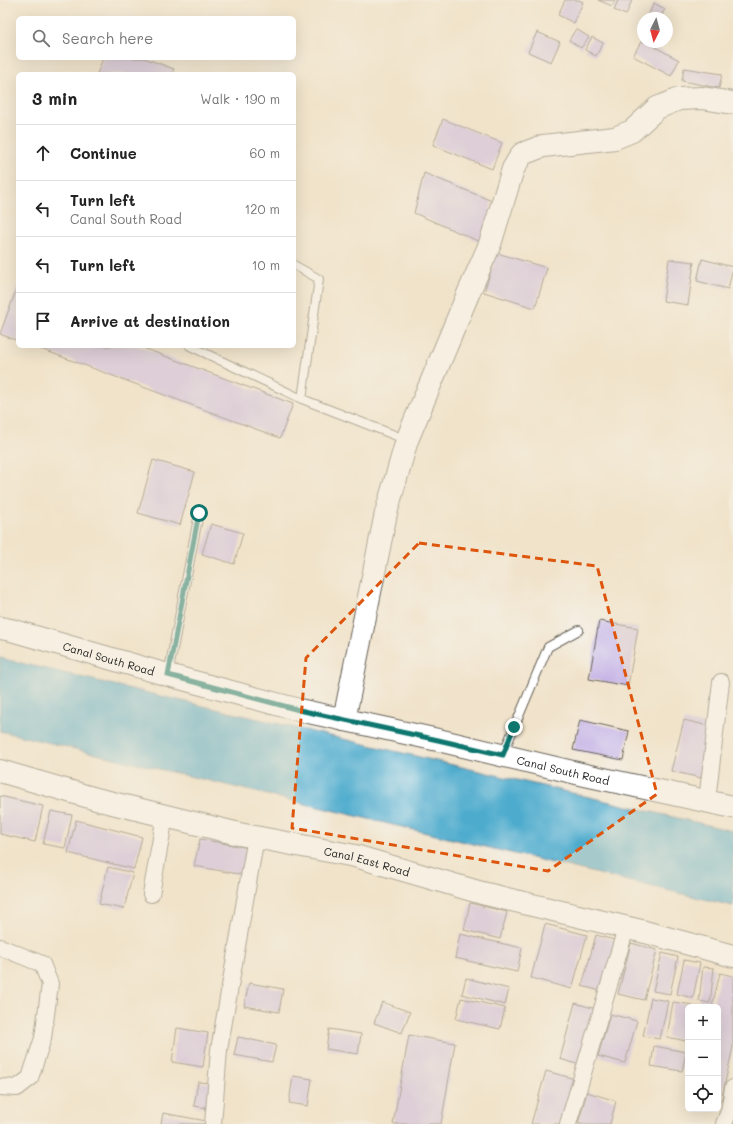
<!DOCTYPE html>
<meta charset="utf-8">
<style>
:root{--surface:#fff;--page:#f2f2f2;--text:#222;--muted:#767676;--line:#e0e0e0}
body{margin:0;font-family:Mali,sans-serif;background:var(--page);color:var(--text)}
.controls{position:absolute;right:12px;bottom:12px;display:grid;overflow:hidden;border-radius:6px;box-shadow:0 4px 16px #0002}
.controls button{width:36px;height:36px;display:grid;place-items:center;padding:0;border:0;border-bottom:1px solid var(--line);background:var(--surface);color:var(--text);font:20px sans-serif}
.compass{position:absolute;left:637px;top:12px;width:36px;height:36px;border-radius:50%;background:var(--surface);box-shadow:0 4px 16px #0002;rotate:186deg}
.stop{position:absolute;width:12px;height:12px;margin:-9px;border:3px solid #0f766e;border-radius:50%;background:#fff}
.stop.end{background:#0f766e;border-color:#fff;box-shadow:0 1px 4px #0008}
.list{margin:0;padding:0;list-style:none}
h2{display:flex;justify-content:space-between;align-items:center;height:52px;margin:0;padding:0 16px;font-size:17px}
h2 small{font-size:13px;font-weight:400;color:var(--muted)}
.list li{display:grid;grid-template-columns:26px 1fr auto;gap:12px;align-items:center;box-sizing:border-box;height:56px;padding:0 16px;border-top:1px solid var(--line)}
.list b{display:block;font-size:15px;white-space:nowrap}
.list p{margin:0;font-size:13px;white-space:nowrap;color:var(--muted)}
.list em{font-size:13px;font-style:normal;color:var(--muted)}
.icon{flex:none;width:22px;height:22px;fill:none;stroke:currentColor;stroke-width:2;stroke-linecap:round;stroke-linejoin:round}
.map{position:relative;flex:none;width:733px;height:1124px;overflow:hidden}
.search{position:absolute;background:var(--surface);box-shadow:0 4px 16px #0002;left:16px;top:16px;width:280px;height:44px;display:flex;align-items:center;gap:10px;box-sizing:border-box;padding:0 14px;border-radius:6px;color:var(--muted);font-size:15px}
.panel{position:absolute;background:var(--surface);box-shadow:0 4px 16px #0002;left:16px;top:72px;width:280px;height:276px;border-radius:6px}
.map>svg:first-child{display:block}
.water{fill:#4eabcd;stroke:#356474}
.building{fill:#c5b3e6}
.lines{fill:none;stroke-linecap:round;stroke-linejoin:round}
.lane-casing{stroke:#676259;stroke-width:10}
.street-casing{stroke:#676259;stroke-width:18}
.secondary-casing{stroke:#676259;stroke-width:24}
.lane{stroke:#fff;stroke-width:8}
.street{stroke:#fff;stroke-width:16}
.secondary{stroke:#fff;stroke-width:22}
.route{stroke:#0f766e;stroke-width:5}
.marked{fill:none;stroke:#de560d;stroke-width:3;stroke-dasharray:8 5;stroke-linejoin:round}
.labels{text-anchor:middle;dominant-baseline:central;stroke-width:3.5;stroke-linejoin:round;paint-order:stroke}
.street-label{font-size:11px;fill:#1c1c1c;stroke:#f6f6f2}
</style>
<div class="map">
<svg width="733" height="1124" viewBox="0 0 733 1124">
<rect width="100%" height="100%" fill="#f6f6f2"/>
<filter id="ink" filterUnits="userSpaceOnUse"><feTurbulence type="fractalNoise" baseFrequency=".025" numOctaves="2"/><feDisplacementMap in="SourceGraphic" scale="8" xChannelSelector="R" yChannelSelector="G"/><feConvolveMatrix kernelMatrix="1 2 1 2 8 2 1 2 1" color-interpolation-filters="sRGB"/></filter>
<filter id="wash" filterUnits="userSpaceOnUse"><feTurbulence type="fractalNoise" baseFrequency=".012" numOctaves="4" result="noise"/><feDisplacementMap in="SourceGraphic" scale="16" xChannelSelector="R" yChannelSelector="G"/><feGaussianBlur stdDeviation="0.9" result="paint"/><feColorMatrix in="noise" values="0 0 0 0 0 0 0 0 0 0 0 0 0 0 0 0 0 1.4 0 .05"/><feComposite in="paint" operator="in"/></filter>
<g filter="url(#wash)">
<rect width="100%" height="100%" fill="#f1e3cb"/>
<path class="water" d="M0,658L733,831V906L0,731Z"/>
<g id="blocks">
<g class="building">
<path d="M565,0H579L583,2L574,23L558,15Z"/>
<path d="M598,0H615L612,6Z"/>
<path d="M618,0H632L626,15L614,10Z"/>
<path d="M654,3L665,9L660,18H647Z"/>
<path d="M576,29L589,37L581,48L569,40Z"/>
<path d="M537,32L560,42L551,62L528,52Z"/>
<path d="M592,37L603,43L596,56L585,50Z"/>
<path d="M642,40L643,42H646L679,60L671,76L633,56Z"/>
<path d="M103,58H144L174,69L172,74H97Z"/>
<path d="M684,68L722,74L719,88L682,81Z"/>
<path d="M443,119L502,143L492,169L433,145Z"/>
<path d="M424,173L492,201L485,244L414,213Z"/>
<path d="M497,253L547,268L535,308L484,292Z"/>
<path d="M669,259L694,262L688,305L663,301Z"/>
<path d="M702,259L733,267L728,289L697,281Z"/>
<path d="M18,285V341L0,334Z"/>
<path d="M33,346H138L293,404L280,438Z"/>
<path d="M153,460L195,472L180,525L138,513Z"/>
<path d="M211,524L243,533L234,564L202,554Z"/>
<path d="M599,621L638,628L628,686L589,679Z"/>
<path d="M580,720L629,731L623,760L573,750Z"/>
<path d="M684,720L713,727L701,778L671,771Z"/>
<path d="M0,796L43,806L35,842L0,834Z"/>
<path d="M51,811L72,815L65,848L43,844Z"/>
<path d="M76,820L142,837L134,869L68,853Z"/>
<path d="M200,839L249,848L244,875L194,866Z"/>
<path d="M108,867L133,873L124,909L99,904Z"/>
<path d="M470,903L507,912L500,939L464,930Z"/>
<path d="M545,924L587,935L572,989L531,978Z"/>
<path d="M460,934L522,948L517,972L455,958Z"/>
<path d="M596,935L618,941L604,992L582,986Z"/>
<path d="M631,943L657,950L644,1000L618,994Z"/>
<path d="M662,953L678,957L670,994L653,991Z"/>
<path d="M684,960L700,963L693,998L677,994Z"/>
<path d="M703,967L714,968L710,1003L699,1001Z"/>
<path d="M720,973L733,976V1047L721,1101L718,1100V1007H712Z"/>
<path d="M466,978L509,989L505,1005L462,994Z"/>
<path d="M249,983L283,989L279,1012L244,1006Z"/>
<path d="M461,998L505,1008L500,1029L456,1019Z"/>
<path d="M651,998L668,1001L660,1039L643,1036Z"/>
<path d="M382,1002L410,1012L402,1033L374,1023Z"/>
<path d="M673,1002L693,1005L692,1007H688V1030L686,1041L667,1037Z"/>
<path d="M575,1003L596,1009L580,1065L560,1059Z"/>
<path d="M610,1014L637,1021L625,1063L598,1056Z"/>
<path d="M177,1028L208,1033L203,1067L172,1062Z"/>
<path d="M329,1029L361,1034L358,1054L326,1049Z"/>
<path d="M409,1035L455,1043L441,1124H393Z"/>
<path d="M238,1037L276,1045L272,1062L234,1055Z"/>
<path d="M654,1046L686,1052L682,1071L651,1066Z"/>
<path d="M546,1071L575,1079L562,1124H531Z"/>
<path d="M293,1076L312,1079L308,1106L289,1103Z"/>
<path d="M198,1082L212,1083L209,1108L194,1106Z"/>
<path d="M587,1092L616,1101L610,1124H578Z"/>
<path d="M163,1113L206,1121L205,1124H161Z"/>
</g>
</g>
</g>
<g filter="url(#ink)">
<use href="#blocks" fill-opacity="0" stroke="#676259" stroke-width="1"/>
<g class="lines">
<defs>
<g id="lane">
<path d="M294,265L319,279L302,399"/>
<path d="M190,346L302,399L407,440"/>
<path d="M168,675L199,513"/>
<path d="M503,754L548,647L579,630"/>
</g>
<g id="street">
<path d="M707,801L721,682"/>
<path d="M151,894L165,816"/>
<path d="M0,947L42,964L50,984L43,1038L30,1078L17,1088L0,1087"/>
<path d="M213,1124L219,1050L256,837"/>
<path d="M568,1124L626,928"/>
<path d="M724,1124L729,1111L733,1088"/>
</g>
<g id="secondary">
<path id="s1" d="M0,628L11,630L168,675L299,710L438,740L585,775L733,807"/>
<path d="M344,720L386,513L407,440L468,294L490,244L513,169L522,154L543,146L615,138L632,131L657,108L679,99L702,98L733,103"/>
<path id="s2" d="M0,771L96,799L239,834L355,856L482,893L645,932L733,956"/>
</g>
</defs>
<use href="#lane" class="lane-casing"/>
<use href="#street" class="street-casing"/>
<use href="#secondary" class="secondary-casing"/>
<use href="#lane" class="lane"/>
<use href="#street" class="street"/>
<use href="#secondary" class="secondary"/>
</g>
</g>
<g class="lines" filter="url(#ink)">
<path class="route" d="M199,513L168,675L299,710L438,740L503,755L514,727"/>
</g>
<path d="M0 0H733V1124H0ZM419,543L597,566L657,794L548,871L292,828L306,658Z" fill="#f1e3cb" fill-opacity=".55" fill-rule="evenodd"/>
<path class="marked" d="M419,543L597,566L657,794L548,871L292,828L306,658Z"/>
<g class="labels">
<g class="street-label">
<text stroke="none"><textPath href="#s1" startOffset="113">Canal South Road</textPath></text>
<text stroke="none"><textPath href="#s1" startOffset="581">Canal South Road</textPath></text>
<text stroke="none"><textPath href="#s2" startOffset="378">Canal East Road</textPath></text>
</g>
</g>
</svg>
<div class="controls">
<button>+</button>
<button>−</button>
<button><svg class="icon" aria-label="locate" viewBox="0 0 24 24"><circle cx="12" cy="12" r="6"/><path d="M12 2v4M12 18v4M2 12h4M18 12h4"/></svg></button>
</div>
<svg class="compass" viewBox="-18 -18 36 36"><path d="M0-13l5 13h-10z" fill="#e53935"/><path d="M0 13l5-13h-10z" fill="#767676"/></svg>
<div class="stop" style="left:199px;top:513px"></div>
<div class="stop end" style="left:514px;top:727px"></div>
<div class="search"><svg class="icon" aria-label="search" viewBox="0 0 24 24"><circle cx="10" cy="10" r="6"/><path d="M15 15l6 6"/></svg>Search here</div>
<section class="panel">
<h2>3 min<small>Walk · 190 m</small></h2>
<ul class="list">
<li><svg class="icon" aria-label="ahead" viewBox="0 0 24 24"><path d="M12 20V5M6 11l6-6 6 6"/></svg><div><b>Continue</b></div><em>60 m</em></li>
<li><svg class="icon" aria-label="left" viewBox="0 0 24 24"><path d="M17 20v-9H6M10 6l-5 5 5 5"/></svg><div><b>Turn left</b><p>Canal South Road</p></div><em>120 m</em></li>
<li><svg class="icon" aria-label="left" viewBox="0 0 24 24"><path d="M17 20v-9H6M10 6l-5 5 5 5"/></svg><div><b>Turn left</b></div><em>10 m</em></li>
<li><svg class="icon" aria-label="arrive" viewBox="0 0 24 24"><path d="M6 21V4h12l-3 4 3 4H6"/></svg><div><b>Arrive at destination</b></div></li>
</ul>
</section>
</div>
